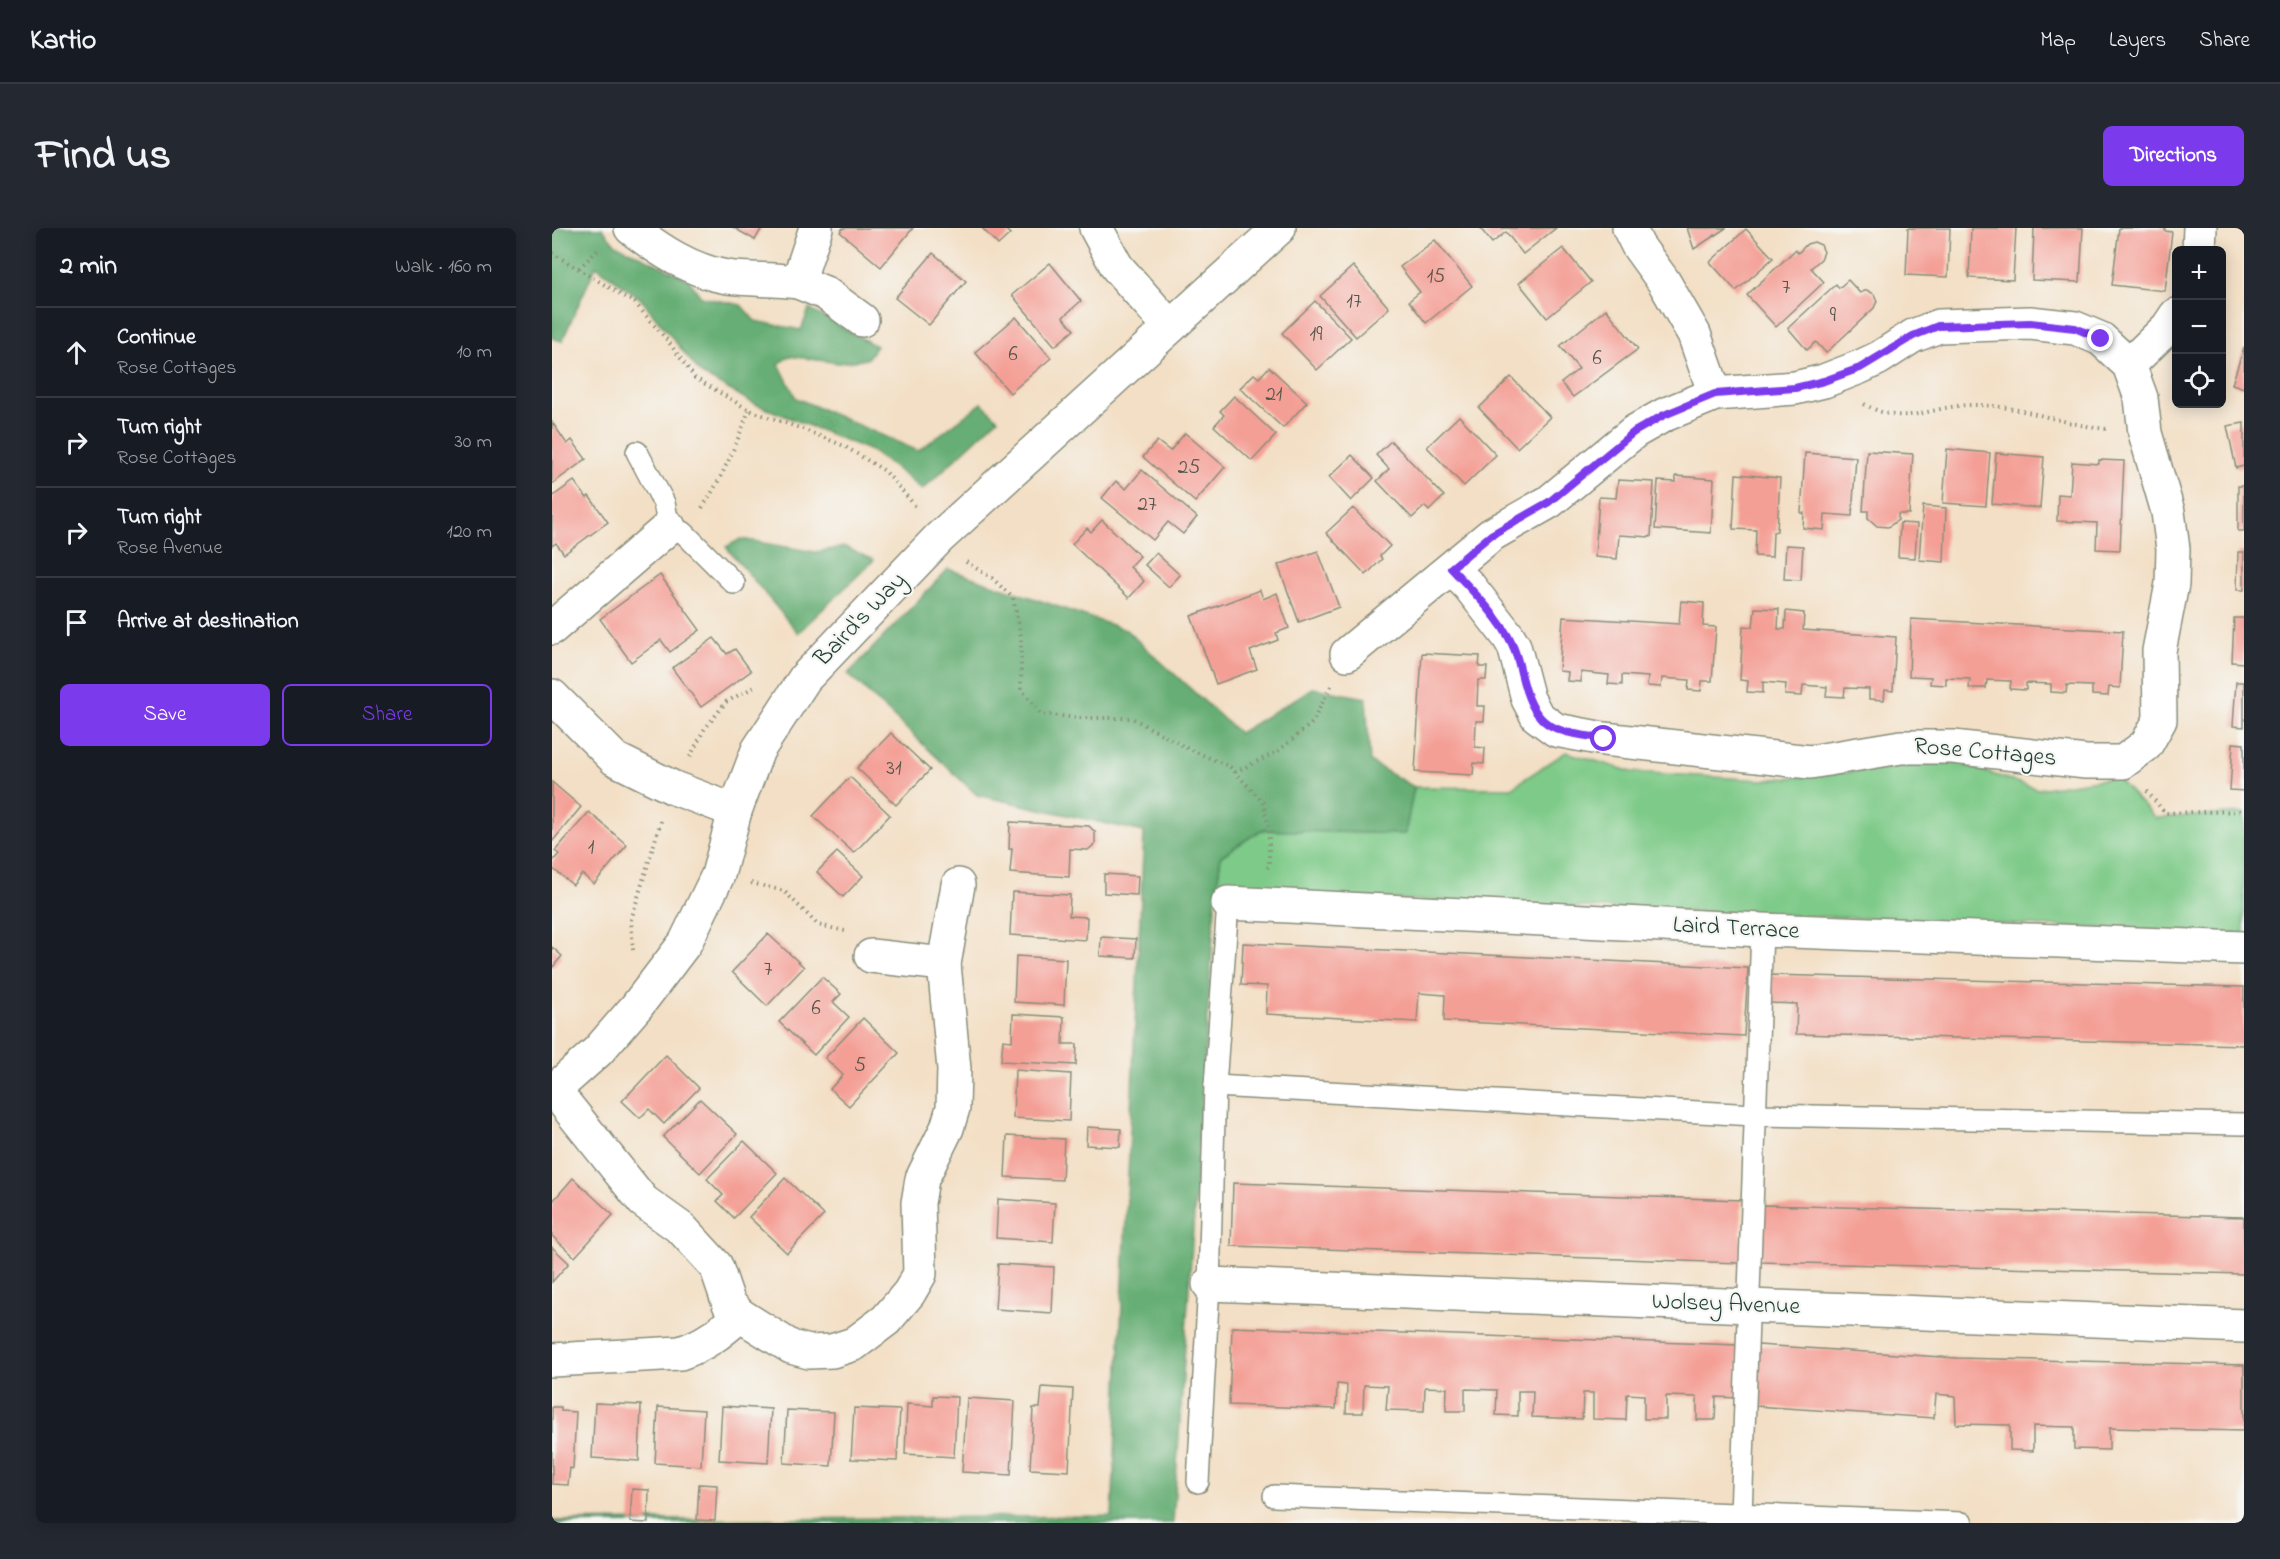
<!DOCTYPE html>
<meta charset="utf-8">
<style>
:root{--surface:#171b24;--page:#242831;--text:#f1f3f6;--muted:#9ea1a6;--line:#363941;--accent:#7c3aed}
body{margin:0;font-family:"Indie Flower",sans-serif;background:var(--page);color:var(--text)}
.controls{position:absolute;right:18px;top:18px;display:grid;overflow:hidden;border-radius:9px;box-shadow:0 3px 15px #0003}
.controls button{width:54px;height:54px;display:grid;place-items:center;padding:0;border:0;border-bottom:2px solid var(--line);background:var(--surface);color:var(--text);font:30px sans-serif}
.stop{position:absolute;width:18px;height:18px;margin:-14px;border:4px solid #7c3aed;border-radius:50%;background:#fff}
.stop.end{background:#7c3aed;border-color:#fff;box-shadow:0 2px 6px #0008}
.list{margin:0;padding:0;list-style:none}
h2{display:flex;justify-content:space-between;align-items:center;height:78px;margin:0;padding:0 24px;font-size:26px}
h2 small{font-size:20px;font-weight:400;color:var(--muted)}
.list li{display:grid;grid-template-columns:39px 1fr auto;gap:18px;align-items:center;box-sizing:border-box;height:90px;padding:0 24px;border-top:2px solid var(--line)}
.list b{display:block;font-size:22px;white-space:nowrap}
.list p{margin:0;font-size:20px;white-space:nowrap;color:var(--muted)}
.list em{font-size:20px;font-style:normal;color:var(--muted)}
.actions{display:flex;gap:12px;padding:18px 24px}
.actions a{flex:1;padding:14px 0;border:2px solid var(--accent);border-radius:9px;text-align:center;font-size:21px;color:var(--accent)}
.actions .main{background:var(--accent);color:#fff}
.icon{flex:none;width:33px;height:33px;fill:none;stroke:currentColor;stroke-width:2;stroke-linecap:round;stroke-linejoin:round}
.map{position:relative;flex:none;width:1692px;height:1295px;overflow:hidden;border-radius:9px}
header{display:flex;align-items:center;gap:36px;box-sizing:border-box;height:84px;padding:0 30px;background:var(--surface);border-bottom:2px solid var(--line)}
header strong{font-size:28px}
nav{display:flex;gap:33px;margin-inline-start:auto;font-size:21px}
.intro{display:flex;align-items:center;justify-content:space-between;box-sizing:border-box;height:144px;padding:0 36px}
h1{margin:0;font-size:42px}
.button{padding:15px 27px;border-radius:9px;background:var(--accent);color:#fff;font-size:21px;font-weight:700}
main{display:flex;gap:36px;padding:0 36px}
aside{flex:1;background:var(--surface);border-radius:9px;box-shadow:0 3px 15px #0003}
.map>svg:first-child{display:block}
.green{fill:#7eca88;stroke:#4e845e;stroke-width:1.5}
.forest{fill:#66ae74;stroke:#427654;stroke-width:1.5}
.building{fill:#f49f95}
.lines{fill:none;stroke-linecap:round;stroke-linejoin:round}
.lane-casing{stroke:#898e7c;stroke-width:24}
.street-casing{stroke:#898e7c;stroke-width:36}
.path{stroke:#898e7c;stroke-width:4;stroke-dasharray:1.5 4.5;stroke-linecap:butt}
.lane{stroke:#fff;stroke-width:21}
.street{stroke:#fff;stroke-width:33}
.route{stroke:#7c3aed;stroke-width:8}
.labels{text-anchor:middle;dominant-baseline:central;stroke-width:4.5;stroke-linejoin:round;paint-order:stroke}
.number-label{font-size:21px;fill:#54564c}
.street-label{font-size:24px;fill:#1f3d34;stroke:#f6f6f2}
</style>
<header>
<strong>Kartio</strong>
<nav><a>Map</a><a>Layers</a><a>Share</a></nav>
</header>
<div class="intro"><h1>Find us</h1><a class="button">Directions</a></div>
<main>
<aside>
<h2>2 min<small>Walk · 160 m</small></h2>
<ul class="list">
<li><svg class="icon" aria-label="ahead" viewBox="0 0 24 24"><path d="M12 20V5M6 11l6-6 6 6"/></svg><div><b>Continue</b><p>Rose Cottages</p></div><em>10 m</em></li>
<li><svg class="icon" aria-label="right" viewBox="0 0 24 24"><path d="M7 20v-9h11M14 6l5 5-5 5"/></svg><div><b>Turn right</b><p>Rose Cottages</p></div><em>30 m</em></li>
<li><svg class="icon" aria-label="right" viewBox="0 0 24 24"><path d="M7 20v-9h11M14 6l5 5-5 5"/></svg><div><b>Turn right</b><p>Rose Avenue</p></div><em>120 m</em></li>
<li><svg class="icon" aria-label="arrive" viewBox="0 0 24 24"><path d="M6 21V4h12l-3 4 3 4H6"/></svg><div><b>Arrive at destination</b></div></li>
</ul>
<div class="actions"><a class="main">Save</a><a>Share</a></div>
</aside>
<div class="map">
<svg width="1692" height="1295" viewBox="0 0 1692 1295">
<rect width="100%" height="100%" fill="#f6f6f2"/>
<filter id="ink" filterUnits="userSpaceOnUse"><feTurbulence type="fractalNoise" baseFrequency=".0167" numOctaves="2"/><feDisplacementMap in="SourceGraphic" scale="12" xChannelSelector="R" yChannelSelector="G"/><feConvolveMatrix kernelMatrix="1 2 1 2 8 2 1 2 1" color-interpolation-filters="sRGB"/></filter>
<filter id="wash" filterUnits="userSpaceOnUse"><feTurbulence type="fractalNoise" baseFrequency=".008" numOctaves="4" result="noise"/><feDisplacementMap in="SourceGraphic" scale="24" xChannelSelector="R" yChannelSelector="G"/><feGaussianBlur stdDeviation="1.35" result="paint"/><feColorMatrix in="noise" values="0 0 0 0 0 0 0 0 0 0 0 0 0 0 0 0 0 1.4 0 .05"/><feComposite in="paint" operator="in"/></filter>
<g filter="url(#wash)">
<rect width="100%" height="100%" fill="#f3dfc5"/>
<path class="green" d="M1014,524L1080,544L1212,552L1403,534L1486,561L1564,549L1603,590L1692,585V706L664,664L669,628L709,602L853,606L862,559L959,560Z"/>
<g class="forest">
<path d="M0,0H50L63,16L136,51L149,69L189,77L203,93L249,102L257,81L324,118L315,131L287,135L237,128L227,136L244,170L366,223L430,175L446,191L370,262L341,238L317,222L201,175L149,146L89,71L44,38L10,113L0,110Z"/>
<path d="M189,311L263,324L293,319L322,332L246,405L174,319Z"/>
<path d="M396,341L574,402L687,505L761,460L814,470L818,534L862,559L853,606L709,602L669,628L664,664L621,1295H0V1293L560,1288L592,604L425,567L296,446Z"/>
</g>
<g id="blocks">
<g class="building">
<path d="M182,0H210L203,12Z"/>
<path d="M291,0H361L329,39L288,4Z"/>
<path d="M430,0H452L458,6L446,17Z"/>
<path d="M928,0H1004L971,26L954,4L940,15Z"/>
<path d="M1135,0H1174L1142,21Z"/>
<path d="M1356,0H1398L1396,49L1354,47Z"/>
<path d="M1419,0H1464L1461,52L1417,50Z"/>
<path d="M1482,0H1531L1528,54L1480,52Z"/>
<path d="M1567,0H1613V3L1620,4L1613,63L1560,57Z"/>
<path d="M1194,1L1221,30L1184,63L1158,34Z"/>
<path d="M883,12L920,58L874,95L857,73L868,64L848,39Z"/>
<path d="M1262,14L1269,17L1272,24L1269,31L1259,40L1272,54L1224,99L1195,67L1243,22L1246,25L1255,16Z"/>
<path d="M1011,20L1039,54L995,90L967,55Z"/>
<path d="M381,25L414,53L377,97L343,70Z"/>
<path d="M498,35L529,73L511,89L522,102L503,118L460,67Z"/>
<path d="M801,38L837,80L804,109L768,68Z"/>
<path d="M1296,52L1308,65L1315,62L1322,66L1325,73L1322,80L1274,125L1264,114L1255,122L1236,100L1284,56L1287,60Z"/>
<path d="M763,73L799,110L765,142L730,105Z"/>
<path d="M1054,81L1086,121L1021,169L1009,155L1027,141L1008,118Z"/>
<path d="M464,89L499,130L458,165L423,124Z"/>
<path d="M1692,119V160L1680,156Z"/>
<path d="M717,139L755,174L731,200L688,160L702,146L707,150Z"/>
<path d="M959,149L998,189L965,220L927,180Z"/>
<path d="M682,168L724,207L700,233L662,198L672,187L668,183Z"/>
<path d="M907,188L944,227L912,258L875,219Z"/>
<path d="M0,194L15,216L20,212L34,231L0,256Z"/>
<path d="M1692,195V238L1684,240L1675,198Z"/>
<path d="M633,205L673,239L643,274L591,229L605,213L618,223Z"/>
<path d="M839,213L892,268L877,283L873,278L860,290L825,253L837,241L824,227Z"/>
<path d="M1395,221L1438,225L1434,278L1391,275Z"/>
<path d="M1315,223L1361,226L1357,286H1346V292L1336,299L1325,298L1316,290V283H1311Z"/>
<path d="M1253,225L1304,229L1300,288L1273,286L1272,302L1251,300L1252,285H1249Z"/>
<path d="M1444,225L1492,229L1488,280L1440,276Z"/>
<path d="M800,227L822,250L799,273L777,249Z"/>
<path d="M1547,232L1572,233L1568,322L1544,321L1545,295L1505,293L1506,266L1518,267L1520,234L1547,236Z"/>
<path d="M590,242L645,289L631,306L616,294L601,312L550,270L564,253L574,261Z"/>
<path d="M1184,246L1228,250L1225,303L1221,304L1220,329L1203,328L1204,302L1181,301Z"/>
<path d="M1124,248L1162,251L1159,305L1103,301L1106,253L1124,254Z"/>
<path d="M1066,252L1102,254L1099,309L1067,307L1065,331L1043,329L1047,269L1064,270Z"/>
<path d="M22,253L35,270L37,268L56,294L12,326L4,315L0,318V269Z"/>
<rect x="1686" y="258" width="6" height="45"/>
<path d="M1371,278L1394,280L1392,334L1367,332Z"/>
<path d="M801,280L838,318L828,328L830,331L814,347L774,305Z"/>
<path d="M550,292L588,328L578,339L592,353L577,370L520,316L535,300L539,304Z"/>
<path d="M1348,295L1365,296L1363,330L1346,329Z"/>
<path d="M1234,317L1251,318L1249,352L1232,351Z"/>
<path d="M766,323L787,379L747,394L726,337Z"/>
<path d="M1686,324H1692V362H1685Z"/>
<path d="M604,325L628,347L617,359L593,337Z"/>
<path d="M108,347L148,402L118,424L109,412L79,434L48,391Z"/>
<path d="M708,362L711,371L725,365L737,400L724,405L726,412L698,423L705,441L664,456L639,388Z"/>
<path d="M1129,373L1152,375L1151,398L1164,399L1160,453H1150L1149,463L1136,462L1137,452L1110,450L1109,459L1095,458L1096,449L1070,447V457L1056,456L1057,447L1029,444V454L1015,453L1016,444L1007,443L1011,389L1127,396Z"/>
<path d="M1203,380L1227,381L1226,401H1233L1234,383L1252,385L1251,402L1344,409L1341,463L1333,462L1332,472L1317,471V461L1293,460L1292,469L1274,468L1275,459L1251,457L1250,468L1233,467L1234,456L1211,454V465L1195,464L1196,453L1188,452L1191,398L1201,399Z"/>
<path d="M1682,390H1692V435L1680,434Z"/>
<path d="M1359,391L1571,403L1568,460L1557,459L1556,468L1540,467V458L1515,457L1514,465L1499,464V456L1474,455V462L1458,461L1459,453L1435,452L1434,460H1417L1418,451L1394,450V457L1378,456L1379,449L1357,448Z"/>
<path d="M162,410L175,426L183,421L199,443L149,479L120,440Z"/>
<path d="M870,425L928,428L927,439H935L934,452H926L925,478H933L932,493H924L923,519L933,520L932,536L922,535L921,547L863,544Z"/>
<path d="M1684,454H1692V499L1681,498Z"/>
<path d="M339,505L378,542L344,577L305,540Z"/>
<path d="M1681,515L1692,516V563L1678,562Z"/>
<path d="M298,549L338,587L302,625L261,588Z"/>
<path d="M0,554L29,579L0,614Z"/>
<path d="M37,584L75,617L42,656L30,646L21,657L0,640V634L7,626L3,623Z"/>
<path d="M458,594L537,598L543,604V616L536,622L518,621L517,649L458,645L460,621H457Z"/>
<path d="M285,624L311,648L291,669L265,644Z"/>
<path d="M552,646L586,648L585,667L552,665Z"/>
<path d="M460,664L518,667L517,688L535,689L534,712L458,707Z"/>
<path d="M216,706L252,739L215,778L180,744Z"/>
<path d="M549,709L584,711L583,730L548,728Z"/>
<path d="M691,715L1196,740L1192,808L892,793L893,767L867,765L865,794L714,786L715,758L689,757Z"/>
<path d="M0,719L10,728L0,740Z"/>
<path d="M464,728L514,731L512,777L462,774Z"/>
<path d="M1216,747L1692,759V817L1244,806L1245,776L1216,775Z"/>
<path d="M270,749L289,766L281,774L297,789L262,827L227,794Z"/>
<path d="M461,786L512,789L511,816H525L524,837L449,833L451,812L460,813Z"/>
<path d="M311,790L347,825L297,878L278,861L291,847L273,830Z"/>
<path d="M114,827L147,860L112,896L97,881L88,890L70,873Z"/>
<path d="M463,842L519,846L517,893L461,890Z"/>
<path d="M148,871L185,906L148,945L111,909Z"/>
<path d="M535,899L569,901L568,919L534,917Z"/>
<path d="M455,908L512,911L510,952L453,949Z"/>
<path d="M192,913L225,945L182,990L165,973L171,967L155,951Z"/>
<path d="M21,950L61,987L23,1029L0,1008V974Z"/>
<path d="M233,950L272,987L235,1025L197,989Z"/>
<path d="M681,955L1190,972L1188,1035L679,1018Z"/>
<path d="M446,971L503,975L501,1014L444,1010Z"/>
<path d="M1210,977L1692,989V1046L1209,1034Z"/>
<path d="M0,1019L17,1035L0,1054Z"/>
<path d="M446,1036L502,1039L500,1085L443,1081Z"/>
<path d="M680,1099L1187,1117L1185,1170L1164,1169L1163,1192H1145V1169L1114,1168V1191H1092V1167L1075,1166L1074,1192L1041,1191V1165H1031L1030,1191L980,1189L981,1163H966V1188L944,1187L945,1162L913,1161V1183H894L895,1160L873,1159L872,1183L834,1182L836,1158L812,1157L811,1185H794L795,1157L785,1156L784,1181L677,1177Z"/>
<path d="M1206,1117L1405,1130L1692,1137V1203L1557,1200V1222L1522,1221V1199L1481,1198V1223L1458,1222V1197L1404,1196L1403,1168L1384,1166L1382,1190L1203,1178Z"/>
<path d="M490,1159L521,1161L517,1243L478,1241L481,1180H488Z"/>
<path d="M381,1168L405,1169L402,1229L353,1226L355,1176L381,1178Z"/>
<path d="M415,1170L463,1173L459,1247L410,1244Z"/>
<path d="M43,1175L89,1177L87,1233L40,1230Z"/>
<path d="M170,1178L219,1181L216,1235L167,1232Z"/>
<path d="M0,1179H9V1183L24,1184L21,1241L18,1240L16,1257L0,1256Z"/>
<path d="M106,1179L152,1182L149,1238L103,1235Z"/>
<path d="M302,1180L348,1182L345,1233L299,1231Z"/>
<path d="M235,1182L282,1184L279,1238L232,1235Z"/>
<path d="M147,1256L165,1257L163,1293L145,1292Z"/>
<path d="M80,1261L97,1262L96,1295L78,1294Z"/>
</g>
</g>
</g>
<g filter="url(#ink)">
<use href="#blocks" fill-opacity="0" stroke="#898e7c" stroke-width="1.5"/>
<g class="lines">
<defs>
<g id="lane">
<path d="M85,224L112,275L117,299L132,305L182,355"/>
<path d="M663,858L1203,887L1692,896"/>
<path d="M646,1254L657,1056L663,858L676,675"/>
<path d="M722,1268L1410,1295"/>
<path d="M1189,1287L1210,702"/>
</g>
<g id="street">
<path d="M79,0C107,22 139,43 175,49C196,52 223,51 246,54L264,0"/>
<path d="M544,0L565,39L618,99"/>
<path d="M1077,0L1086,18L1112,54L1142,106L1163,166"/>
<path d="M1647,22L1648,0"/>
<path d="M246,54L273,65L310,92"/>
<path d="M1577,137L1616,99L1624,87"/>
<path d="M0,400L117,299"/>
<path d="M795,426L939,307L997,274L1082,204L1112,187L1163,166L1243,160L1272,153L1308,139L1327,130L1361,108L1387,98L1478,95L1523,100L1549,111L1577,137L1589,170L1593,205L1616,284L1621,321L1620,356L1607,423L1608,492L1594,517L1571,534H1534L1401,519H1349L1258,534L1052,511L1004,502L985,488L976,471L962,418L956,408L917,358L899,340"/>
<path d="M0,468L63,531L122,560L183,583"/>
<path d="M676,675L1210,702L1692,720"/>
<path d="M319,728L392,736"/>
<path d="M2,862L91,973L130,1001L164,1038L177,1076L188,1087L239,1119L257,1124L280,1123L302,1116L334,1092L357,1065L368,1046L366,975L370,951L395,900L401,880L402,841L392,736L406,657"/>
<path d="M0,864L46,823L85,778L133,715L166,647L183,583L206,522L253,450L387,310L727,0"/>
<path d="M657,1056L1692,1098"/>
<path d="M0,1132L128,1125C153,1117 169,1104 188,1087"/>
</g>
</defs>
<use href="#lane" class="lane-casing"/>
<use href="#street" class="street-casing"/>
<g class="path">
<path d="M0,25L83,75L116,113L143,150L197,182L253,202L292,218L333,243L365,280"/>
<path d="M27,40L48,20"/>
<path d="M1312,176C1355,201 1378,177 1420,177C1466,176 1510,197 1556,201"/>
<path d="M150,280C171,249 184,217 197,182"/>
<path d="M414,334L440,350L461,370L469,408V460L489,486L529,490H580L635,520L678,539L711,574L717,601V638L715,640"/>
<path d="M138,529L152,502L174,474L202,459"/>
<path d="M683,544L725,524L760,495L779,458"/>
<path d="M1595,563L1613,585L1692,583"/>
<path d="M199,655L232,663L266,697L293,703"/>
<path d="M81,722L79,692L109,593"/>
</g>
<use href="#lane" class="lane"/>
<use href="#street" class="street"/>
</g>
</g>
<g class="lines" filter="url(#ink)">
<path class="route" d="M1052,511C1009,503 985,505 972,456C968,443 966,428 960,416C949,391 918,360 899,340L939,307L997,274L1082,204L1112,187L1163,166L1243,160L1272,153L1308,140L1361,108L1386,98L1478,95L1523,100L1549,111"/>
</g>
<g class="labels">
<g class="number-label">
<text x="884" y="49">15</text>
<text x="1234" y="60">7</text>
<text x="802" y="74">17</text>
<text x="1281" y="88">9</text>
<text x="764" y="107">19</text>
<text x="461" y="127">6</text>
<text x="1045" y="131">6</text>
<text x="722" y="167">21</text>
<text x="637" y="240">25</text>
<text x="595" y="277">27</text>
<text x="342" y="541">31</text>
<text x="39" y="620">1</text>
<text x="216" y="742">7</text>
<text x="264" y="781">6</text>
<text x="308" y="838">5</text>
</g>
<g class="street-label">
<text transform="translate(309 392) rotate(-46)">Baird's Way</text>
<text transform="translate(1433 525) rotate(5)">Rose Cottages</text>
<text transform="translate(1184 701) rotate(3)">Laird Terrace</text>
<text transform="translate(1174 1077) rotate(2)">Wolsey Avenue</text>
</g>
</g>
</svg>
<div class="controls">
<button>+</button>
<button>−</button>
<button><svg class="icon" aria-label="locate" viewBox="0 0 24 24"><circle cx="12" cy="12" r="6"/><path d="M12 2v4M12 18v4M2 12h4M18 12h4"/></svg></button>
</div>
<div class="stop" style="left:1052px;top:511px"></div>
<div class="stop end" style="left:1549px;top:111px"></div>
</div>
</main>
